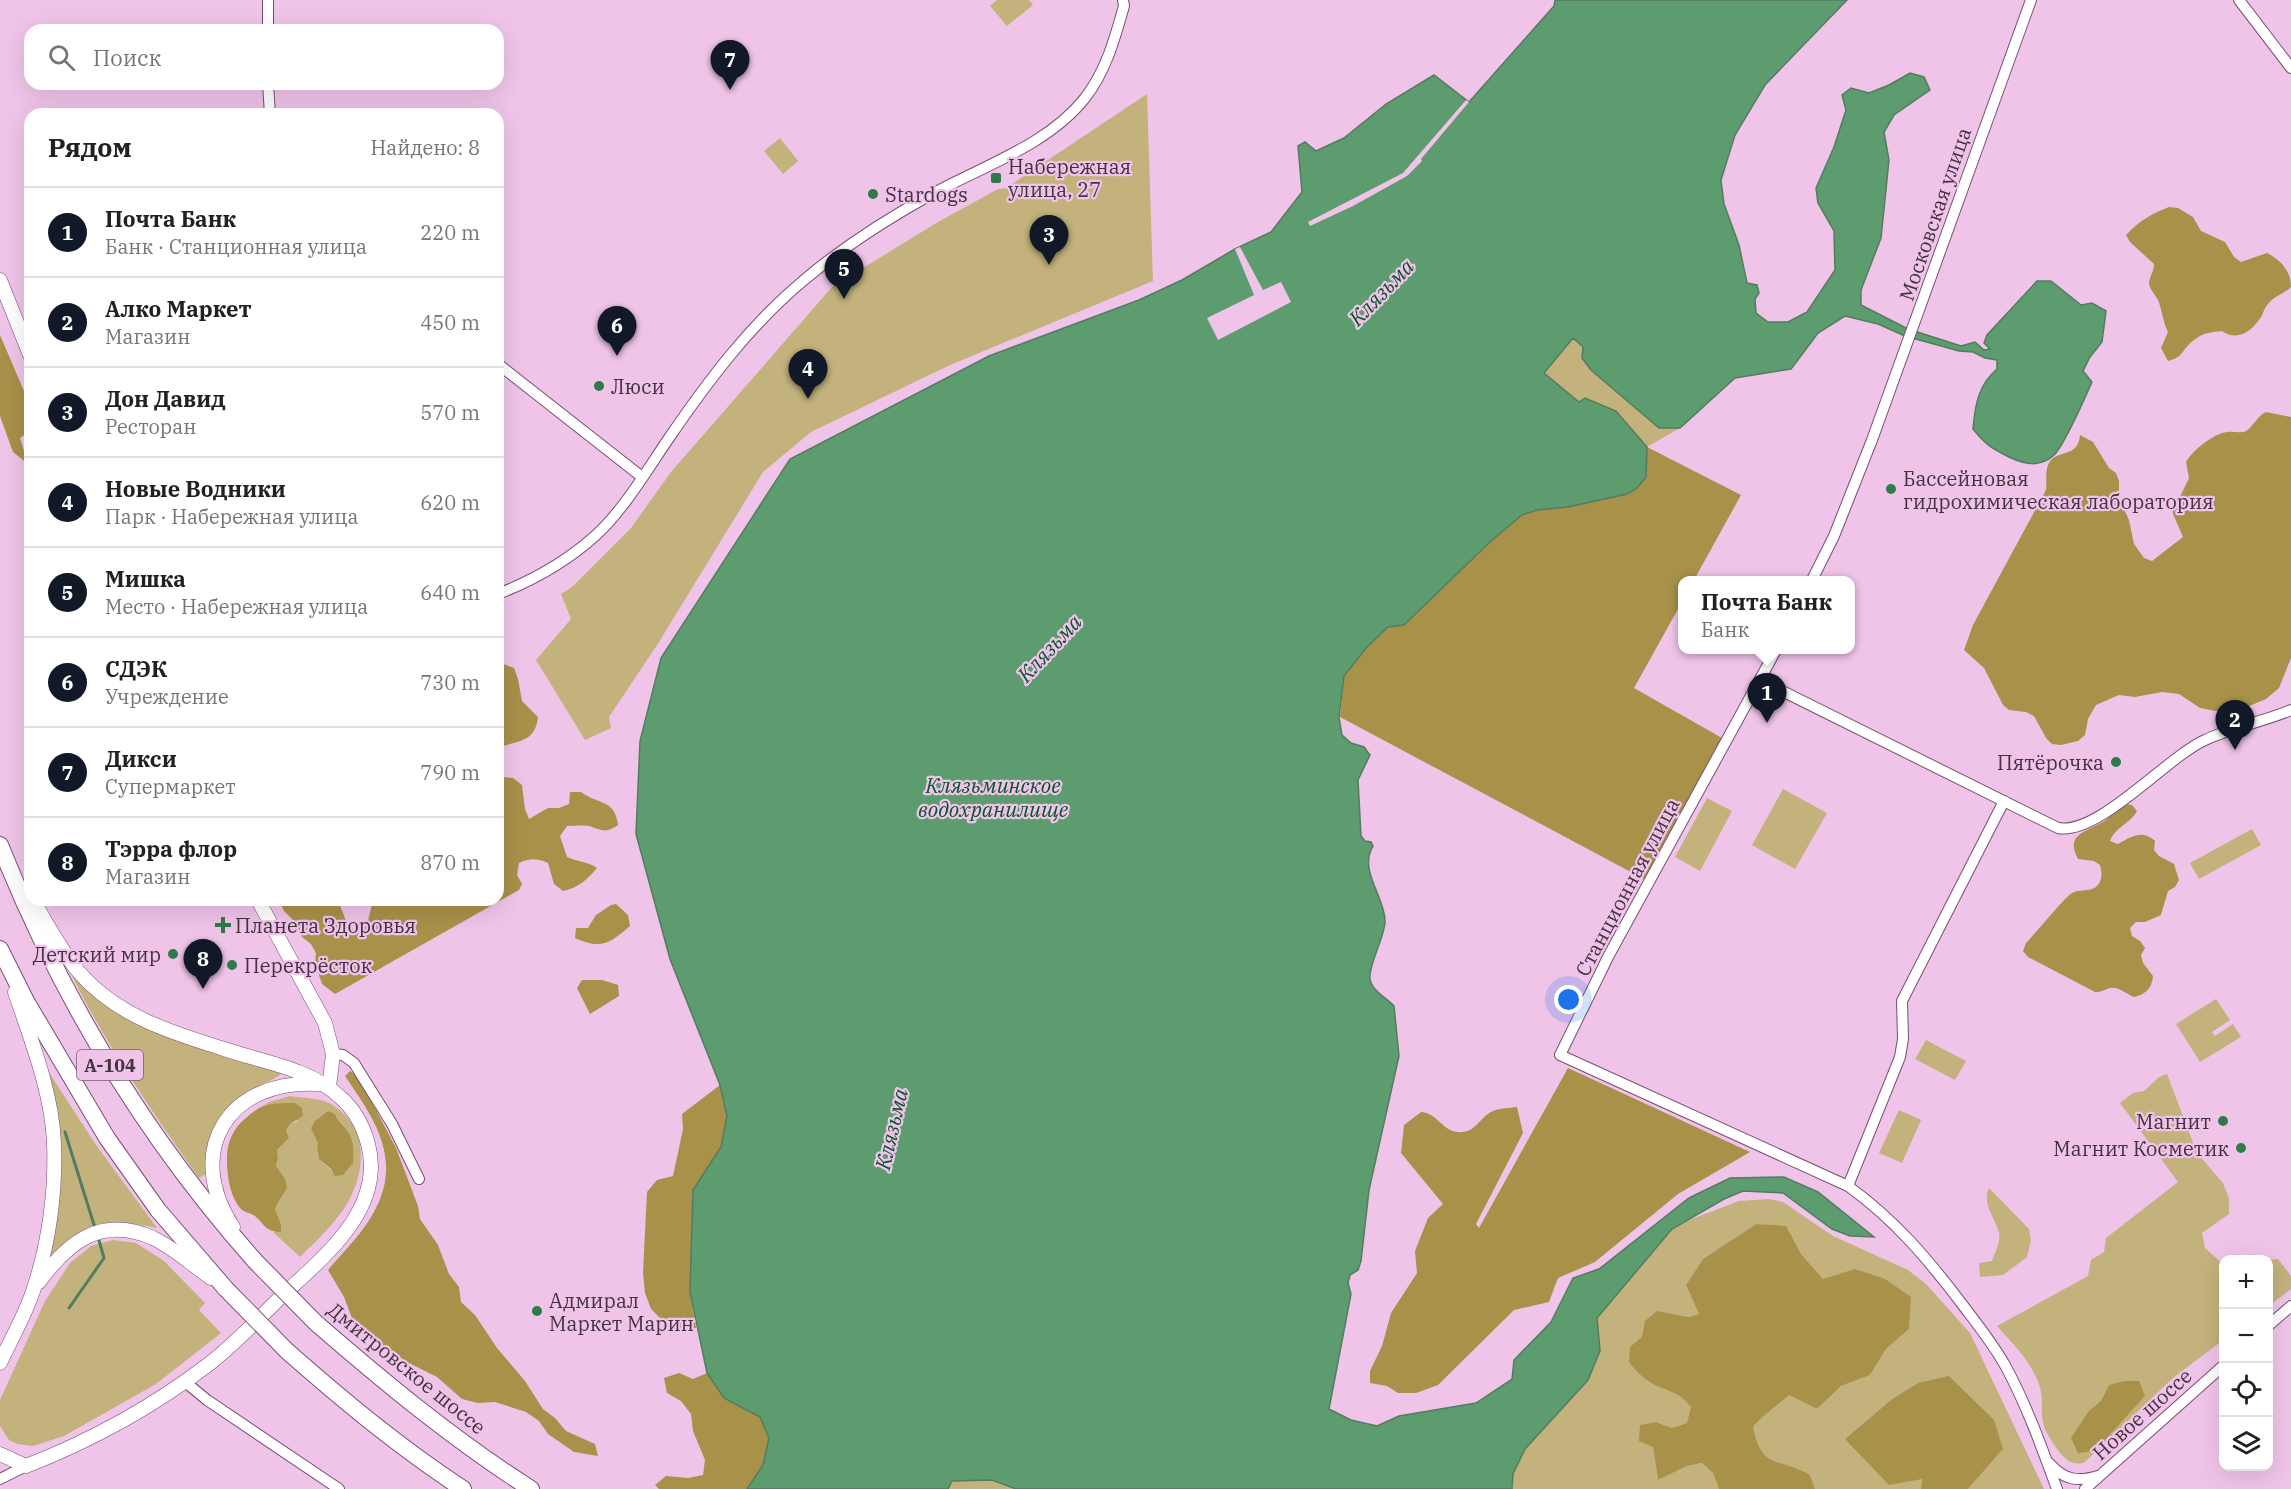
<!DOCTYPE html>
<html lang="ru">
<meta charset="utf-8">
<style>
:root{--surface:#fff;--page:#f2f2f2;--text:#202124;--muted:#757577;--line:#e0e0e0;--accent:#111827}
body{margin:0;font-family:"IBM Plex Serif",serif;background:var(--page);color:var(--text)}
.controls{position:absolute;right:18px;bottom:18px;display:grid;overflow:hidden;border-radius:12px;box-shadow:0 6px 24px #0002}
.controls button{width:54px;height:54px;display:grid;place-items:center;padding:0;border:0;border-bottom:2px solid var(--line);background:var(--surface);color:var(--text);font:30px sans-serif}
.you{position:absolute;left:1569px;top:1000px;width:21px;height:21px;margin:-15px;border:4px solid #fff;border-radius:50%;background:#1a73e8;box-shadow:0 0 0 9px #1a73e833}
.badge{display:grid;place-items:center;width:39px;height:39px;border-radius:50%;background:var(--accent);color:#fff;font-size:20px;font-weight:700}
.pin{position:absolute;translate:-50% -50px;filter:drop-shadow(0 2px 3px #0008)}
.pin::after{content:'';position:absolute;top:32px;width:21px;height:18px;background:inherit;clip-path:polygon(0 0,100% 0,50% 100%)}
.popup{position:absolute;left:1678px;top:576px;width:177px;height:78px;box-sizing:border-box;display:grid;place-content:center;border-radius:12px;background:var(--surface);filter:drop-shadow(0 2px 4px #0005);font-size:20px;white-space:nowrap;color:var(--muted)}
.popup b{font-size:22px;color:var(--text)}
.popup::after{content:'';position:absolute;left:50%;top:100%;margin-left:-12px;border:12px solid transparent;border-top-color:var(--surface)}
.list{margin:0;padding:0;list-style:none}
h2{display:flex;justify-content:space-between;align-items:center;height:78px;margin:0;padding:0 24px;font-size:26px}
h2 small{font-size:20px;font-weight:400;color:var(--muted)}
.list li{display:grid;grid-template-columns:39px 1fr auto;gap:18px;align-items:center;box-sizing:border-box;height:90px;padding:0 24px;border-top:2px solid var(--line)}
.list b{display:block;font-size:22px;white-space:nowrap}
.list p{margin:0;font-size:20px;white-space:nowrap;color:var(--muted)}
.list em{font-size:20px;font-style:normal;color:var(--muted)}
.icon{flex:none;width:33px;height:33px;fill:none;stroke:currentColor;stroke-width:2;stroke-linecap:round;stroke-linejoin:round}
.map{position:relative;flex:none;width:2291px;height:1489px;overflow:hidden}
.search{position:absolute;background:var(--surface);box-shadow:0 6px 24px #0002;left:24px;top:24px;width:480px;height:66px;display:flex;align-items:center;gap:15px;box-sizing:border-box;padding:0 21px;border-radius:18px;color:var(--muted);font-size:22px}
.panel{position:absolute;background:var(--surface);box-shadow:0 6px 24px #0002;left:24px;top:108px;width:480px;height:798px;border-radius:18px}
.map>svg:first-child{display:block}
.green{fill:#c3b27c;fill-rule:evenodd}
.forest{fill:#a89149}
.water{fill:#5c9c6e;stroke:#547c60;stroke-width:1.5}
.pier{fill:#f0c4e9}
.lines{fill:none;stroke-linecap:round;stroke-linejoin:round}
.stream{stroke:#547c60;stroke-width:3}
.minor-casing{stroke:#765070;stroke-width:12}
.major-casing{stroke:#765070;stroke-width:15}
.highway-casing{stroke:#765070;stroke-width:18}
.minor{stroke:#fff;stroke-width:10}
.major{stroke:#fff;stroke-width:14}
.highway{stroke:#fff;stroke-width:16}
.highway-bridge-casing{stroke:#765070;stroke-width:18;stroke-linecap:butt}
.highway-bridge{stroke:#fff;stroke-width:16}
.poi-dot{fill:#2e7a48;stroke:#f0c4e9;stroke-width:2}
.labels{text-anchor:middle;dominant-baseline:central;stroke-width:4.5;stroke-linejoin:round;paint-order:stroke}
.shield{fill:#f0c4e9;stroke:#775e73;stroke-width:1.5}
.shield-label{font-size:18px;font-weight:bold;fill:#433241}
.poi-label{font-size:20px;fill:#433241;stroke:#f0c4e9;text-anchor:start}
.street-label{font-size:20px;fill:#433241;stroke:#f0c4e9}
.water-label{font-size:21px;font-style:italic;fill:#07552a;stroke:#f0c4e9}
</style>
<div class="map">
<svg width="2291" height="1489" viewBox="0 0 2291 1489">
<rect width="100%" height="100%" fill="#f0c4e9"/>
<g class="green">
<path d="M997,0H1029L1033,5L1007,26L990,6Z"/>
<path d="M1147,94L1153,281L950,365L811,432L763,472L659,642L609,717L611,728L585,740L536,660L571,619L561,594L572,587L631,528L671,472L832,287L938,222L998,189L1006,188Z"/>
<path d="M780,138L798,161L783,174L764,151Z"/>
<path d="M1573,338L1583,347L1591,370L1658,428H1680L1647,447L1616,411L1579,403L1544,373Z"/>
<path d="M1783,789L1827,813L1795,869L1752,845Z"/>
<path d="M1707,798L1732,811L1700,871L1675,857Z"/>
<path d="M2252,829L2261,845L2199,879L2190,863Z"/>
<path d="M69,970L96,996L282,1073C273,1081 263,1083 253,1089C216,1110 210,1133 209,1172L199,1178C152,1112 105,1043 69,970Z"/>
<path d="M2216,999L2230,1020L2212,1032L2215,1036L2233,1024L2241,1037L2200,1062L2176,1024Z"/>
<path d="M1926,1040L1966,1061L1955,1080L1915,1059Z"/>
<path d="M46,1071H48L96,1145L157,1228C106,1218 88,1219 51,1255L59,1206L60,1143Z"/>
<path d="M2167,1074L2197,1153L2223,1183L2229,1198V1214L2202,1233L2205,1248L2223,1264V1340L2173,1378L2085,1462C2080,1464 2076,1464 2071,1462C2062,1459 2044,1432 2043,1422C2040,1404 2045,1395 2036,1377C2027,1357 2011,1342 1997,1326L2088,1276L2091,1260L2104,1252L2106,1238L2178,1182L2120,1103L2133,1093L2144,1091L2159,1077Z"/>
<path d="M290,1096C302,1098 320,1098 331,1104C368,1126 367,1168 348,1202C336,1223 317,1240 300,1257L273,1232H281V1224L275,1209C288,1191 288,1184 276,1166L278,1158L277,1150L289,1138L286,1130L290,1124L298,1121L266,1105L257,1109L269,1102ZM337,1121L343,1126L335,1175C331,1168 322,1164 319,1158C311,1143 329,1131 337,1121Z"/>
<path d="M1899,1110L1921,1120L1902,1163L1879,1153Z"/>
<path d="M1989,1188L2029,1229L2031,1240L2027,1257L2003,1275L1980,1277L1979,1263L1992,1261C1995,1252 2001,1243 1999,1233C1996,1218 1981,1204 1989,1188Z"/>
<path d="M1769,1199L1783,1202L1833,1236L1908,1270L1926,1284L1970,1333L2044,1489H1968L2003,1449L1918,1383L1892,1399L1845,1439L1922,1479L1921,1489H1815L1810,1475C1778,1457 1762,1472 1753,1427C1764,1414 1777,1406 1789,1395L1817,1409L1841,1386L1870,1375L1886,1349L1909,1329L1823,1279L1801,1254L1786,1227L1756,1224L1703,1259L1686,1285L1699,1314L1690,1317L1657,1311L1653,1383L1681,1394L1692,1407L1687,1423L1672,1428L1656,1422L1653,1447L1658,1480L1687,1466L1702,1463L1713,1473L1719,1489H1512L1513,1474L1525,1449L1588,1380L1600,1351L1596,1318L1672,1229L1684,1222L1739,1201Z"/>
<path d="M113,1240L136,1243L164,1261L205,1303L199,1310L221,1333L156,1384L64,1436L33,1446L17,1444L9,1440L0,1426V1400L45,1301L70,1263L91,1246Z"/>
<path d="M2278,1259L2291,1276V1289L2269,1306V1260Z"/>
<path d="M992,1480L1016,1489H948L952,1481Z"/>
</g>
<g class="forest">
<path d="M2169,207L2178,208L2193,217L2201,231L2225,242L2234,257L2241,262L2267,253C2281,260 2291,271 2291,287C2284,294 2274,296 2268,304C2264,308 2264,312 2261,317C2252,331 2238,342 2222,331C2212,332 2202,333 2194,340C2183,348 2183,358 2168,361L2161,348L2168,332C2163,322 2162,310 2158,300C2155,294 2149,289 2149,282C2150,276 2154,271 2154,264L2130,242L2126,235C2139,221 2151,214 2169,207Z"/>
<path d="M0,335L30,405V431L20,438L28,464L13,452L0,416Z"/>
<path d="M2266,412L2291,417V658L2279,688L2266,699L2235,712L2226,713L2200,708L2179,694L2162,692L2135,697L2119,695L2096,705L2088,719L2085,735L2078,741L2061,745L2052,744L2046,738L2034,716L2026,712L2009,710L2003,705L1984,668L1964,650L1973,625L2046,490C2047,482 2045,473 2048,465C2055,448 2078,460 2080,435L2093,442L2109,468L2116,473L2119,481V498L2129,520L2134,544L2144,558L2152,561L2183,537L2173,514L2172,506L2178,501L2189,478L2186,462C2193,450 2213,434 2227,432C2234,431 2240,434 2246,431C2254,426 2257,416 2266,412Z"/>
<path d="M1647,447L1741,495L1694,580H1683V600L1634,688L1722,738L1644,879L1340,717L1344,676L1367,647L1388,627L1404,625L1491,541L1522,515L1537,510L1568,507L1627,494L1646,477Z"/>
<path d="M498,662L514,668L518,679L522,701L538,717C535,743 518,740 498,748Z"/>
<path d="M503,777L513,778L522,785L525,809L529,819L548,808H559L569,804L570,792H581C599,805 615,799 618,825C604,834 603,830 589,826C582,825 574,826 567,826L560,836L567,857C577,862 587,861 597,868C588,879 578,888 563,891L554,884L548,863C537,858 530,858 519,863L517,875L522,884L519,890L335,994L322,984L315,963L316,953L311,944L302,937L292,919L284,911L279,900H338L348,926L358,932L367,925L373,900H498V833L504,829L498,813V778Z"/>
<path d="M2124,804L2132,805L2137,811C2130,824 2115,827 2110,841L2118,844C2131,837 2142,829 2155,841L2154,850L2159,856L2174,864L2179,880L2175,887L2168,891L2161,915L2145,922H2136L2130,928L2132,936L2140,941L2145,948L2141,955L2143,963L2153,976C2152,988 2146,994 2134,997C2127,994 2118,986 2110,988C2103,990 2102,992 2095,992L2028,957L2023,951L2026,943C2035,934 2065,897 2072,893C2079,889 2089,892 2096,887C2103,881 2102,872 2100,865L2094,861L2078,859C2064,833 2088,832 2106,820C2112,815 2118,809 2124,804Z"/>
<path d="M616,904L628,915L630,926C610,943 602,950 575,938L576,928H588L596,915L611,905Z"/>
<path d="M582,980H602L618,985L619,996L590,1014L577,988Z"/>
<path d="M1568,1068L1750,1152L1678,1194L1595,1262L1558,1278L1549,1302L1514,1310L1438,1385L1416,1393H1398L1387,1386L1370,1383V1371L1382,1346L1391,1313L1417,1273L1415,1251L1428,1218L1443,1204L1401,1153L1404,1125L1421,1112C1437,1113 1442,1130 1457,1132C1476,1134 1479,1117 1493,1111C1500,1108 1509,1108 1517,1107L1523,1133L1476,1224L1479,1228Z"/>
<path d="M350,1071L358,1076L396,1148L418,1206L420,1219L438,1245L449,1274L459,1287L461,1302L475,1315L497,1348L525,1381L543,1409L555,1418L566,1431L595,1444L598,1456L574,1452L548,1434L539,1421L526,1412L495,1402L478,1403L462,1399L437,1377L407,1362L355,1326L344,1297L328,1270C344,1251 365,1231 376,1208C402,1157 373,1117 345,1076Z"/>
<path d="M720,1085L727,1116L721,1147L693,1190L690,1292L696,1328L673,1331L651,1309L645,1293L643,1273L647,1192L657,1180L673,1176L683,1129L682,1114Z"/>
<path d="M295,1103L302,1108L303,1116L290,1124L286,1130L289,1138L277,1150L278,1158L276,1166L285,1179L287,1188L275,1209L281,1224V1232C266,1232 265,1225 255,1216C251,1213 246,1213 242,1210C234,1203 229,1186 228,1176C225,1152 227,1133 247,1117C253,1112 259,1107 267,1105C276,1103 286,1103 295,1103Z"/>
<path d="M328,1111L335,1114C337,1120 339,1121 343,1126C354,1136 354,1149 353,1163L343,1175L335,1176L331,1169L319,1159L317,1150L318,1143L311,1128L315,1121Z"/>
<path d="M1756,1224L1786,1226L1801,1254L1823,1279L1855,1269L1885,1279L1911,1297L1909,1329L1886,1349L1870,1375L1841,1386L1817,1409L1789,1395C1777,1406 1764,1414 1753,1427C1762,1471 1779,1457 1810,1475L1815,1489H1719L1713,1473L1702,1463L1687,1466L1658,1480L1653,1447L1639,1441L1640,1425L1656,1422L1672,1428L1687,1423L1691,1407C1677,1389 1668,1393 1650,1382C1642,1377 1635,1370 1629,1362L1630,1347L1642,1337L1645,1321L1657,1311L1689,1317L1699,1314L1686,1285L1703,1259Z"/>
<path d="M679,1373L693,1379L707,1373L724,1398L761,1417L769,1438L763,1465L747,1489H659L655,1485L666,1476L688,1478L703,1475L705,1460L693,1431L691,1414L681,1401L667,1393L664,1378Z"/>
<path d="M1949,1376L1994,1420L2003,1449L1968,1489H1921L1922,1479L1889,1485L1845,1439L1892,1399L1918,1383Z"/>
<path d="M2124,1381H2139L2145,1396L2095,1451L2078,1453L2071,1438L2089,1411L2101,1401L2109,1385Z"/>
</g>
<path class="water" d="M1555,0H1847L1765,85L1735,135L1721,180L1724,204L1739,245L1747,283L1757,285L1759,293L1755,299L1756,313L1768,322H1788L1807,312L1835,270L1834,231L1818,203L1816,188L1834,147L1846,110L1842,95L1851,88L1869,93L1889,85L1910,73L1924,77L1930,90L1894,115L1884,132L1889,160L1881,238L1861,290V305L1908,329L1961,346L1975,342L1984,350L1990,349L1984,343L1987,335L2037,281H2051L2081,305L2092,303L2106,311L2102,342L2090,357L2083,371L2092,382C2085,397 2064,447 2053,456C2039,468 2024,464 2009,457C1991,448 1986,445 1973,429C1975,406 1978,385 1997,369V360L1985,358L1973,352L1959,351L1905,336L1878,324L1845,316L1818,333L1791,369L1735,378L1680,428H1659L1591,370L1582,358L1583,347L1573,338L1544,373L1579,402L1585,398L1616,411L1647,447L1646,477L1637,488L1627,494L1568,507L1537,510L1522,515L1491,541L1404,625L1388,627L1367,647L1344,676L1339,717L1342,735L1351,743L1364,747L1370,755L1358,780L1361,836L1365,841L1371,842L1373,846C1358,870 1385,897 1385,921C1385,937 1368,965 1370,979C1372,991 1387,998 1394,1006L1399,1056L1369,1190L1361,1261L1358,1270L1350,1275L1348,1283L1351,1294L1329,1409L1351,1420L1377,1426L1399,1416L1476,1403L1512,1379L1514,1360L1551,1322L1573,1278L1599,1269L1689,1198L1730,1178L1784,1177L1818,1192L1874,1237L1850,1236L1832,1229L1783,1193L1743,1191L1724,1199L1672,1229L1597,1318L1600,1351L1588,1380L1525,1449L1513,1474L1512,1489H1016L992,1480L952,1481L948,1489H747L763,1465L769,1438L760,1417L724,1398L707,1373L690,1292L693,1190L721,1147L727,1116L720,1085L670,959L636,834L640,741L661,658L790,459L989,356L1139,300L1182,280L1235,249L1271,232L1302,192L1298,146L1305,142L1316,151L1344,138L1386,104L1434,75L1469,102L1554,6Z"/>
<g class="pier">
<path d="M1466,100L1469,102L1421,159L1422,161L1407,176L1353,206L1310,226L1308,222L1403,173Z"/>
<path d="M1240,247L1263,290L1281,282L1291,302L1218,340L1207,318L1254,295L1235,249Z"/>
</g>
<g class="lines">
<g class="stream">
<path d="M65,1132L95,1228"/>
<path d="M69,1308L104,1258L98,1237"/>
</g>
<defs>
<g id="minor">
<path d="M2239,0L2291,68"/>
<path d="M268,30V0"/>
<path d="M268,84L270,114"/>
<path d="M498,364L642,477"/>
<path d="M1812,580L1834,536L1872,440L2031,0"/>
<path d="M498,594C534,580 566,562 595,536C623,511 647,470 669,438C708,381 750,325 804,280C843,247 887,219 932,194C983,166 1048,145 1085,98C1106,71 1115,38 1124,6L1123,0"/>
<path d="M1776,650L1609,955L1560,1055L1848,1186C1895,1220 1927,1258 1962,1304C1977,1324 1994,1345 2006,1367C2027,1406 2042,1448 2057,1489"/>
<path d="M1760,680L2058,828C2098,836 2167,757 2205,740C2232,727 2263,722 2291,710"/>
<path d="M333,1054L343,1055L354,1063L392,1124L419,1179"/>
<path d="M1848,1186L1900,1057L1903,1039L1902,1001L2004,801"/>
<path d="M2268,1326L2291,1306"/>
<path d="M184,1381L207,1400L339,1489"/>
<path d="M2050,1464C2064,1480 2078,1482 2098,1476"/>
<path d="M0,1479L26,1466"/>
<path d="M2085,1489L2224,1365"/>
</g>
<g id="major">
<path d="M0,280L30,355"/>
<path d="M258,900L325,1023L333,1054L329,1087"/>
<path d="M233,1227C183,1150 229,1079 318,1084"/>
<path d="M39,1282C68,1242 101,1215 153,1238C174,1248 192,1265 211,1278"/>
<path d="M0,1363C11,1339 26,1314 34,1288C49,1243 56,1191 54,1143C52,1092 31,1040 15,992"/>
<path d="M0,1454L26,1466C90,1441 154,1406 209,1364C236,1343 260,1317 284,1294C326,1255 385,1208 368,1144C363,1125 354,1109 340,1097C314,1073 279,1065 247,1056C186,1037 120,1021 78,971C60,949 47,924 33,900"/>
</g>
<g id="highway">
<path d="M0,845C61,998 146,1138 255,1261"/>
<path d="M0,949L26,1001L107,1138L158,1210L226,1289"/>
<path d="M316,1323C384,1382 454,1440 531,1489"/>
<path d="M287,1351C345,1402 398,1446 463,1489"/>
</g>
</defs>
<use href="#minor" class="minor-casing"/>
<use href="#major" class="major-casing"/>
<use href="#highway" class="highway-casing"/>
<use href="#minor" class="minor"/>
<use href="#major" class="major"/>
<use href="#highway" class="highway"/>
<defs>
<g id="highway-bridge">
<path d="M255,1261L316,1323"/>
<path d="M226,1289L287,1351"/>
</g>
</defs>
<use href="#highway-bridge" class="highway-bridge-casing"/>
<use href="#highway-bridge" class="highway-bridge"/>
</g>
<g class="poi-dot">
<rect x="990" y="172" width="12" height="12" rx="3"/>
<circle cx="873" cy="194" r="6"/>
<circle cx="599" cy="386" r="6"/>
<circle cx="1891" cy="489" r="6"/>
<circle cx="2116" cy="762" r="6"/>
<path d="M220 916h6v6h6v6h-6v6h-6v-6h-6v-6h6z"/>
<circle cx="173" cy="954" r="6"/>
<circle cx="232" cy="965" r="6"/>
<circle cx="2223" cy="1121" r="6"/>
<circle cx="2241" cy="1148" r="6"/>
<circle cx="537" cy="1311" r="6"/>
</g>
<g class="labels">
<rect class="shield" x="77" y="1050" width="66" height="30" rx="4.5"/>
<g class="shield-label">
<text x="110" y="1065">А-104</text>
</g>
<g class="poi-label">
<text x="1008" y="166">Набережная<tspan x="1008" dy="23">улица, 27</tspan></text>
<text x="885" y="194">Stardogs</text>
<text x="611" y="386">Люси</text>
<text x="1903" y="478">Бассейновая<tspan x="1903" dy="23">гидрохимическая лаборатория</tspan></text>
<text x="2104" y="762" text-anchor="end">Пятёрочка</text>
<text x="235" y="925">Планета Здоровья</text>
<text x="161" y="954" text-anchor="end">Детский мир</text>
<text x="244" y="965">Перекрёсток</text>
<text x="2211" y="1121" text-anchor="end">Магнит</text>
<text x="2229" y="1148" text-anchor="end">Магнит Косметик</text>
<text x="549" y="1300">Адмирал<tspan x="549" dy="23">Маркет Марин</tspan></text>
</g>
<g class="street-label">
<text transform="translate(1935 214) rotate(-71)">Московская улица</text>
<text transform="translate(1627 887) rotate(-62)">Станционная улица</text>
<text transform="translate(407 1368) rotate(39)">Дмитровское шоссе</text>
<text transform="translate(2142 1414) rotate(-42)">Новое шоссе</text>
</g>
<g class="water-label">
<text transform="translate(1381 292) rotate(-46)">Клязьма</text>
<text transform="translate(1049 648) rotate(-47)">Клязьма</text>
<text x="993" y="785">Клязьминское<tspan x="993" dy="24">водохранилище</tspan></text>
<text transform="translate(891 1129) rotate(-77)">Клязьма</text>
</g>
</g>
</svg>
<div class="controls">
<button>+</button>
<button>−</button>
<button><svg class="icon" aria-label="locate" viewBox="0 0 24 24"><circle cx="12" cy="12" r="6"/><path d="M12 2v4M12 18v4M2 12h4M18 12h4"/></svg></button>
<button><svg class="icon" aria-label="layers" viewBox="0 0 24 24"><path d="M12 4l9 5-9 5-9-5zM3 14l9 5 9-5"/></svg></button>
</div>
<div class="you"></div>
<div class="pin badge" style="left:1767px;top:723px">1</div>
<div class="popup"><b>Почта Банк</b>Банк</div>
<div class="pin badge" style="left:2235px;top:750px">2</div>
<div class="pin badge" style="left:1049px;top:265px">3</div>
<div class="pin badge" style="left:808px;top:399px">4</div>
<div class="pin badge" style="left:844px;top:299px">5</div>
<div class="pin badge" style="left:617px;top:356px">6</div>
<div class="pin badge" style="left:730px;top:90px">7</div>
<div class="pin badge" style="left:203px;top:989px">8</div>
<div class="search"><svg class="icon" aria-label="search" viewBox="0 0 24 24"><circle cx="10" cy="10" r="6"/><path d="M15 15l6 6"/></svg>Поиск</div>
<section class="panel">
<h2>Рядом<small>Найдено: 8</small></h2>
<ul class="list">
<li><span class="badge">1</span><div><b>Почта Банк</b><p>Банк · Станционная улица</p></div><em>220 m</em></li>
<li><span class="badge">2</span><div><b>Алко Маркет</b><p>Магазин</p></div><em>450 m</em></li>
<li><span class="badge">3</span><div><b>Дон Давид</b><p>Ресторан</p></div><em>570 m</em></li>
<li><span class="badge">4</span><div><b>Новые Водники</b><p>Парк · Набережная улица</p></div><em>620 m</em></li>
<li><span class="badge">5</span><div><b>Мишка</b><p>Место · Набережная улица</p></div><em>640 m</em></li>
<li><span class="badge">6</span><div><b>СДЭК</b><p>Учреждение</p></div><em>730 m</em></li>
<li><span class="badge">7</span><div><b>Дикси</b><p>Супермаркет</p></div><em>790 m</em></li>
<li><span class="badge">8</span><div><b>Тэрра флор</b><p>Магазин</p></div><em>870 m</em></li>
</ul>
</section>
</div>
